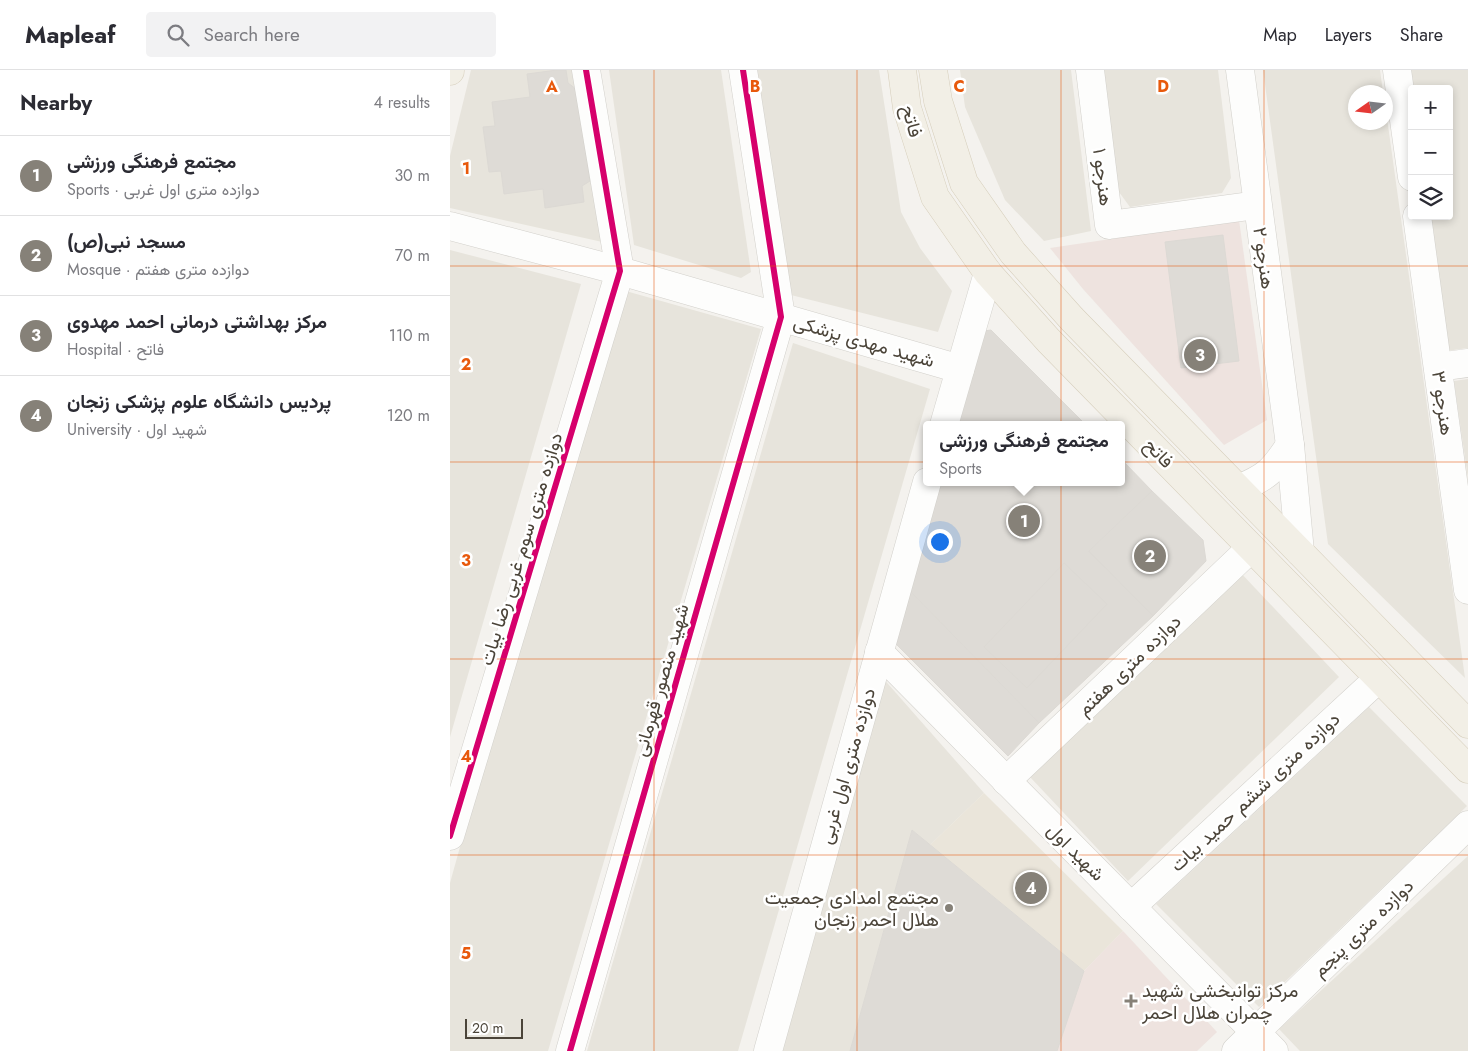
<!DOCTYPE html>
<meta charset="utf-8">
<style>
:root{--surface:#fff;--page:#f2f2f3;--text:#2b2b33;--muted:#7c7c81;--line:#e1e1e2;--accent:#868178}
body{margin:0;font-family:Jost,Vazirmatn,sans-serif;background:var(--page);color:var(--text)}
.controls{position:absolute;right:15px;top:15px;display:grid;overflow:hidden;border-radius:5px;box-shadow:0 2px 8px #0003}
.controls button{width:45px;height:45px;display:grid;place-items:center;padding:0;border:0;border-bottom:1px solid var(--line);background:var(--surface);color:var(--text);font:25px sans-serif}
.compass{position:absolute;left:898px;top:15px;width:45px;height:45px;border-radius:50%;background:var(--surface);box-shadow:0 2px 8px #0003;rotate:256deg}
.scale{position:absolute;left:15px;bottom:12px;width:58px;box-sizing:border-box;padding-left:5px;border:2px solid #4b4439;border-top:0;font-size:14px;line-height:18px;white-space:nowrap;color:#4b4439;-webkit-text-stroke:4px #fff;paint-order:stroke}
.you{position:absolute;left:489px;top:471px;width:18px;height:18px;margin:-12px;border:4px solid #fff;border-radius:50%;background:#1a73e8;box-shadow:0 0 0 8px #1a73e833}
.badge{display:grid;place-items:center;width:32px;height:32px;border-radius:50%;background:var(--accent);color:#fff;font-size:16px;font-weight:700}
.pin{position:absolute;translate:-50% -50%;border:2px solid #fff;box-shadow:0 1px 5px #0006}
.popup{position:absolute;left:473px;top:351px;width:202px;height:65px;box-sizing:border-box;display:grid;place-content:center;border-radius:5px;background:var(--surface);filter:drop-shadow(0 1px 4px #0005);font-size:16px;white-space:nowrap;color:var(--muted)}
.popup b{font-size:19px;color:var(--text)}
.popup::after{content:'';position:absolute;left:50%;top:100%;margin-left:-10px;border:10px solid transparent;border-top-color:var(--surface)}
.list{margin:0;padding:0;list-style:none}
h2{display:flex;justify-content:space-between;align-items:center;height:65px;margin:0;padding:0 20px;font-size:21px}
h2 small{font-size:16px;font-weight:400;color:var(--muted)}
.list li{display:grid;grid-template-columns:32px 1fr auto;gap:15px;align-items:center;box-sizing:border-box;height:80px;padding:0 20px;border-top:1px solid var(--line)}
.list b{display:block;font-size:19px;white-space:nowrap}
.list p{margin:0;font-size:16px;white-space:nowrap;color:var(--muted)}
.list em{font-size:16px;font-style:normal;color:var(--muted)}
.icon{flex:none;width:28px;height:28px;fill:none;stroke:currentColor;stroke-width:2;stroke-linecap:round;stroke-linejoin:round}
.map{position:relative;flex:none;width:1018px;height:981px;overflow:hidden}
header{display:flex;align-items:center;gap:30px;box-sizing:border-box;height:70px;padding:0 25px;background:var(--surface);border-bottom:1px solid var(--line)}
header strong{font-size:24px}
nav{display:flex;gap:28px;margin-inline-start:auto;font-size:18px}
.search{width:350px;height:45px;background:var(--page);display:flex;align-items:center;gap:12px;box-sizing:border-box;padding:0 18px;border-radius:5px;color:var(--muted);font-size:19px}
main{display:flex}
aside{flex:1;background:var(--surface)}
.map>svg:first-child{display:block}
.residential{fill:#e7e4dc}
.education{fill:#eae5da}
.medical{fill:#eee3df}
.building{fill:#dedbd6;stroke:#dcd9d4}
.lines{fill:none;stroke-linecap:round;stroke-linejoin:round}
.minor-casing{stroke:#d2d0cb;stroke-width:29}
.major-casing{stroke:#d6cebb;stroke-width:29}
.minor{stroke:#fdfdfc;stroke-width:28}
.major{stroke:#f2efe6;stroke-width:28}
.cycleway-casing{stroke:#fff;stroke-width:9}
.cycleway{stroke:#d6006c;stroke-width:6}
.grid{fill:none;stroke:#e8590c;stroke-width:1;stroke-opacity:0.55}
.poi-dot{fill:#868178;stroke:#fff;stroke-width:2}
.labels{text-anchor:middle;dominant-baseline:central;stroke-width:5;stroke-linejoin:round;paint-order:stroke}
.street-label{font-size:19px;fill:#4b4439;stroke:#fff}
.poi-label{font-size:19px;fill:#4b4439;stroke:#fff;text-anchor:end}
.grid-label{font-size:16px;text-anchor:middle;font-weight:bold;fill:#e8590c;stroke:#fff;stroke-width:5;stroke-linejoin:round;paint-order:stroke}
</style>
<header>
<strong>Mapleaf</strong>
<div class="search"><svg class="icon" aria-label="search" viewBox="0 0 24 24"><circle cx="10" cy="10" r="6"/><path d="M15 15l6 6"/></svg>Search here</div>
<nav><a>Map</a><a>Layers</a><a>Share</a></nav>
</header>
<main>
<aside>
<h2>Nearby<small>4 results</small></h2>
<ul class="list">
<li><span class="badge">1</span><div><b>مجتمع فرهنگی ورزشی</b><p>Sports · دوازده متری اول غربی</p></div><em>30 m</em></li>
<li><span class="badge">2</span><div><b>مسجد نبی(ص)</b><p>Mosque · دوازده متری هفتم</p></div><em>70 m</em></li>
<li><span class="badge">3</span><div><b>مرکز بهداشتی درمانی احمد مهدوی</b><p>Hospital · فاتح</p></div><em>110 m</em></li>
<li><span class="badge">4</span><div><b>پردیس دانشگاه علوم پزشکى زنجان</b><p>University · شهید اول</p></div><em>120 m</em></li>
</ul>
</aside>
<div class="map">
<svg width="1018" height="981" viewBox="0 0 1018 981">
<rect width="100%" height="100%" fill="#f4f2ee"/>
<g class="residential">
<path d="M21,0H130L157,173L0,138V86Z"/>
<path d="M159,0H271L301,202L291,208L184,175Z"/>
<path d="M304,0H429L451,142L470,178L502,221L488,262L337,224Z"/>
<path d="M510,0H621L641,161L594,171L555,130L515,37Z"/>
<path d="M653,0H768L781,108L772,123L680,137L669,122Z"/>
<path d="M813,0H930L933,22H906V52H936V41L1015,608L878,474Z"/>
<path d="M960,0H1018V278L996,281L979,146H999V19H962Z"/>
<path d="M0,180L131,214L0,667Z"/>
<path d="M165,218L311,259L98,981H0V813Z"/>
<path d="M343,273L480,319L288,981H137Z"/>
<path d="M1018,309V409L1004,311Z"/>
<path d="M789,501L889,607L678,811L580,707Z"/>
<path d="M431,606L534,723L480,775L462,760L400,981H328Z"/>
<path d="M919,637L1017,736L809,937L706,834Z"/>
<path d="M1018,786V981H850L829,959Z"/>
</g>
<path class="education" d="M534,723L673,861L634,901L480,775Z"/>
<g class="medical">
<path d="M789,150L817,350L774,375L633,219L600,178Z"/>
<path d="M673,861L767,962L747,981H607L634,901Z"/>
</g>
<g class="building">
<path d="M107,0H116L118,13L126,19L140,111L132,116L134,132L95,138L93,119L54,124L51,101L39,102L33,57L45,56L42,32L80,27L77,4Z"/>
<path d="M773,165L789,291L731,298L715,172Z"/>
<path d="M541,260L636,355H507L534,261Z"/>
<path d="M672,390L702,421L639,481L703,546L589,653L458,519L490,412H672Z"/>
<path d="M702,421L753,470L756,491L703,546L639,481Z"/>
<path d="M614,493L657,534L577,618L534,577Z"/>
<path d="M458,519L589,653L558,686L442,570Z"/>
<path d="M462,760L634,901L607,981H400Z"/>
</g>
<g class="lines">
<defs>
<g id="minor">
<path d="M640,0L659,155L807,135"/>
<path d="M790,0L840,375L850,482"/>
<path d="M947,0L962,107"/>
<path d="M967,146L1018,520"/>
<path d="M0,156L170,201L510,299"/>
<path d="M988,297L1018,293"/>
<path d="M494,355L538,203"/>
<path d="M788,419C817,407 823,401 840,375"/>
<path d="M429,582L824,981"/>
<path d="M556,711L801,478"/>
<path d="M0,766L170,201L136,0"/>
<path d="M681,837L929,608"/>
<path d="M120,981L331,247L293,0"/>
<path d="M318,981L477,412"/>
<path d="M786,981L1018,755"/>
</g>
<g id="major">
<path d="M452,0L457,38L485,127L538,203L599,271L1018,699"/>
<path d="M483,0L488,31L514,113L563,183L622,249L1018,654"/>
<path d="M0,1V0"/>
</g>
</defs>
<use href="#minor" class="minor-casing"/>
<use href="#major" class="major-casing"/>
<use href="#minor" class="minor"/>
<use href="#major" class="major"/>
<defs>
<g id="cycleway">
<path d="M0,766L170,201L136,0"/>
<path d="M120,981L331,247L293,0"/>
</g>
</defs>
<use href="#cycleway" class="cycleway-casing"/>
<use href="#cycleway" class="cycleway"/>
</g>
<path class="grid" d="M204,0V981M407,0V981M611,0V981M814,0V981M0,196H1018M0,392H1018M0,589H1018M0,785H1018"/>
<g class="poi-dot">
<circle cx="499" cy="838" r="5"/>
<path d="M678.5 923.5h5v5h5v5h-5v5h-5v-5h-5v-5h5z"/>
</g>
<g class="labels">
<g class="street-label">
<text transform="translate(462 51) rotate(75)">فاتح</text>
<text transform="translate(653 107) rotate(83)">هنرجو ۱</text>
<text transform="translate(814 188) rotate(82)">هنرجو ۲</text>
<text transform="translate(414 271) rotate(16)">شهید مهدی پزشکی</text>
<text transform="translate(993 333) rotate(82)">هنرجو ۳</text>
<text transform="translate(709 383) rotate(46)">فاتح</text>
<text transform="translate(71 479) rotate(-73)">دوازده متری سوم غربی رضا بیات</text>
<text transform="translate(679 595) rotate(-44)">دوازده متری هفتم</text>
<text transform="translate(211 610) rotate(-74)">شهید منصور قهرمانی</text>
<text transform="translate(397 696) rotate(-74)">دوازده متری اول غربی</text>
<text transform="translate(805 722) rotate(-43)">دوازده متری ششم حمید بیات</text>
<text transform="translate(626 782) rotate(45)">شهید اول</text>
<text transform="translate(913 858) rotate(-44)">دوازده متری پنجم</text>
</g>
<g class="poi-label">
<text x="489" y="827">مجتمع امدادی جمعیت<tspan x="489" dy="22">هلال احمر زنجان</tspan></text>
<text x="692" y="920" text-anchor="start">مرکز توانبخشی شهید<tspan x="692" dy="22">چمران هلال احمر</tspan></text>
</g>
</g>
<g class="grid-label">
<text x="102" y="22">A</text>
<text x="305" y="22">B</text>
<text x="509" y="22">C</text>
<text x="713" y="22">D</text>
<text x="16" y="104">1</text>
<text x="16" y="300">2</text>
<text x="16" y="496">3</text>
<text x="16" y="692">4</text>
<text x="16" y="889">5</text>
</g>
</svg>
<div class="controls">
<button>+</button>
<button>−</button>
<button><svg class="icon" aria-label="layers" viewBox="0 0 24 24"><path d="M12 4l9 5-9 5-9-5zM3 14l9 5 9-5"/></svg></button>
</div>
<svg class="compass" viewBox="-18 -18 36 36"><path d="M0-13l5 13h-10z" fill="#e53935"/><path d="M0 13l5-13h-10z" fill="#7c7c81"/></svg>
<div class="scale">20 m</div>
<div class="you"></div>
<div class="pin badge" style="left:574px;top:451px">1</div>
<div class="popup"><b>مجتمع فرهنگی ورزشی</b>Sports</div>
<div class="pin badge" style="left:700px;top:486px">2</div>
<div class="pin badge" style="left:750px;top:285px">3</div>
<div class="pin badge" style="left:581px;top:818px">4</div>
</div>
</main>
